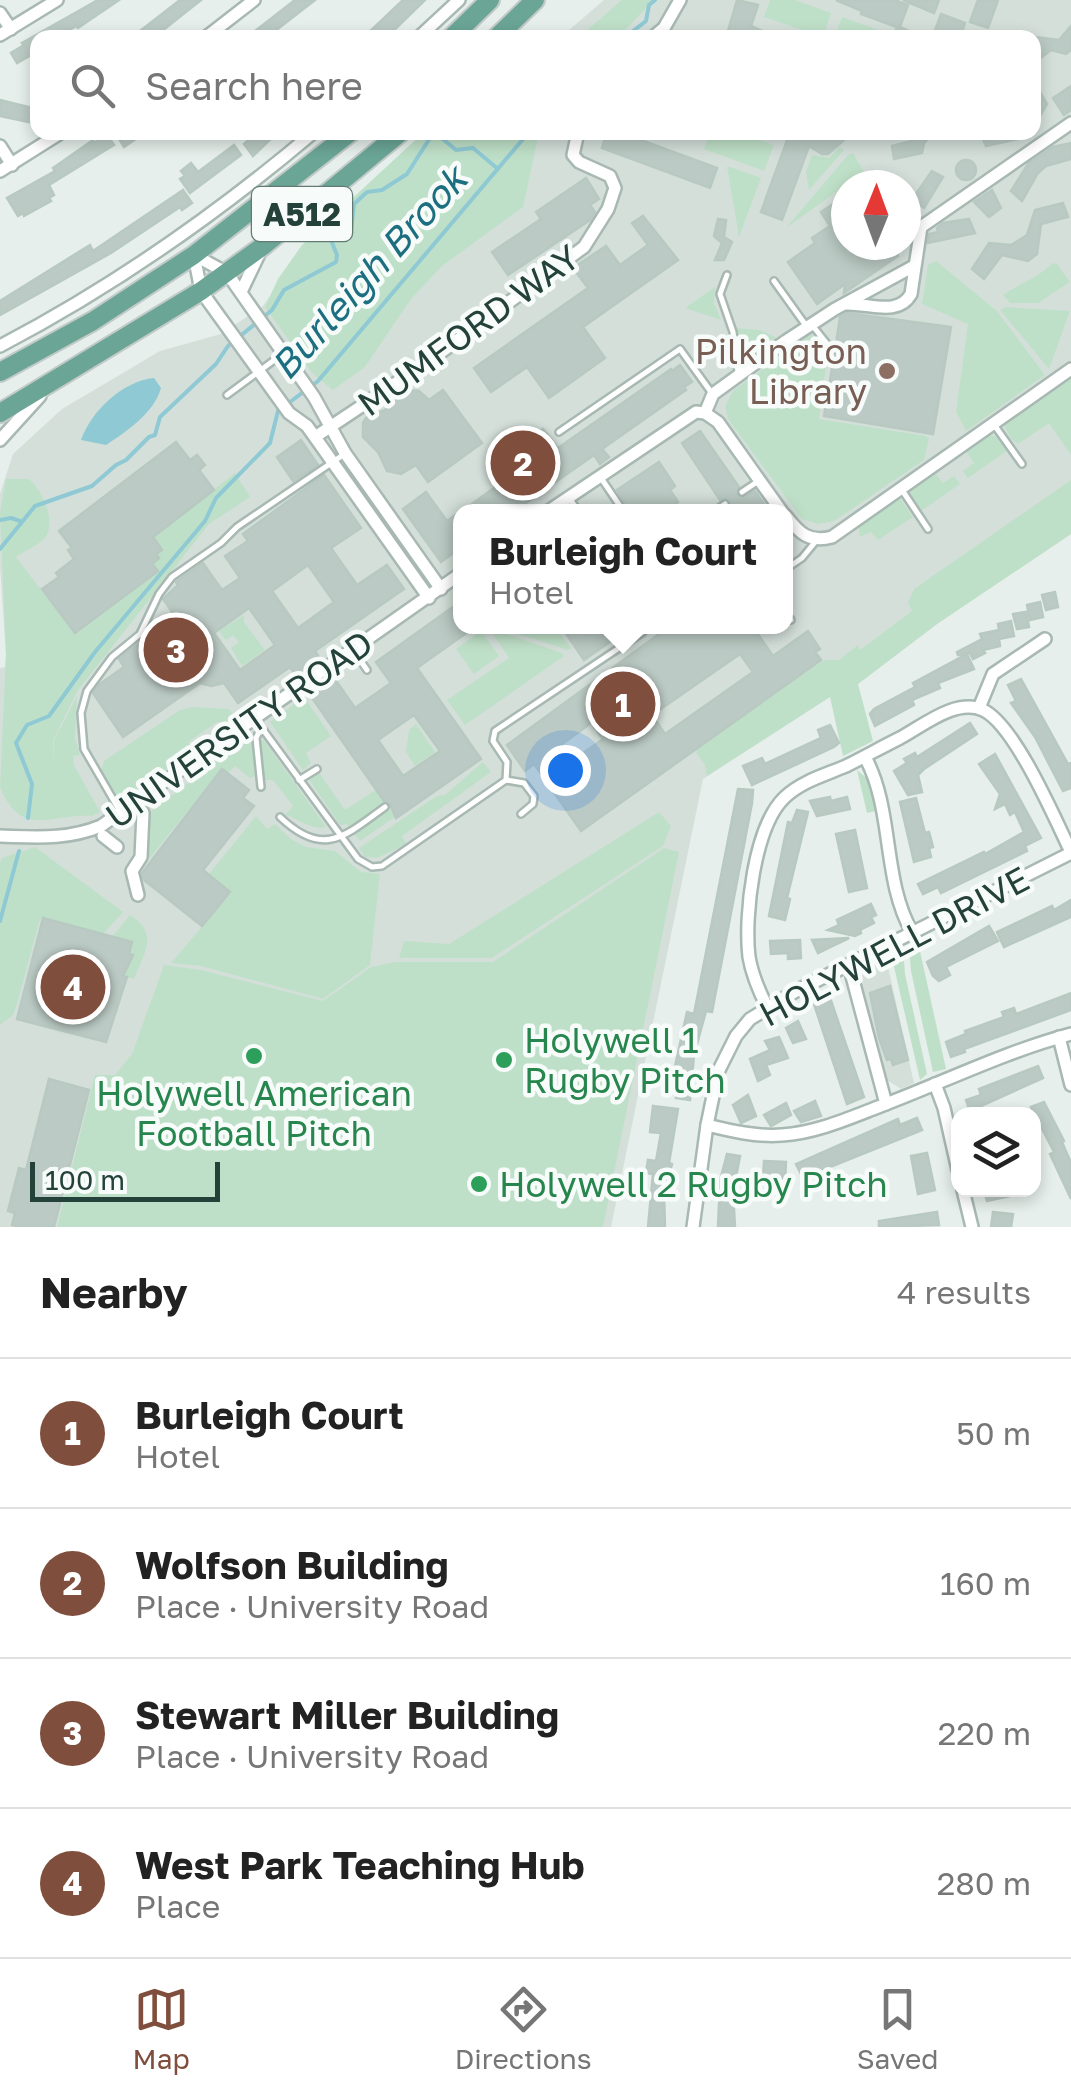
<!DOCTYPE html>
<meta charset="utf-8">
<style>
:root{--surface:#fff;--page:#f6f6f6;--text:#222;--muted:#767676;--line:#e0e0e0;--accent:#804e3d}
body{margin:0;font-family:"Golos Text",sans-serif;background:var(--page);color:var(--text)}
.controls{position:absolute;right:30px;bottom:30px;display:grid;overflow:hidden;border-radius:20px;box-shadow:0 5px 15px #0003}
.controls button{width:90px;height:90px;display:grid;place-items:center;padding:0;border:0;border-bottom:2px solid var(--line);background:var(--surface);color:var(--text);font:50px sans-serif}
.compass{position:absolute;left:831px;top:170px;width:90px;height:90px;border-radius:50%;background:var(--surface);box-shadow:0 5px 15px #0003;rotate:1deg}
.scale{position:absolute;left:30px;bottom:25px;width:190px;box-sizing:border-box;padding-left:10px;border:5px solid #24423a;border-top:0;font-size:28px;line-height:35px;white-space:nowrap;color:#24423a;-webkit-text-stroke:8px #f7fbf9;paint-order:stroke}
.you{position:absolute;left:565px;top:770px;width:35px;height:35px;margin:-25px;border:8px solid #fff;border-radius:50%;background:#1a73e8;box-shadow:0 0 0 15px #1a73e833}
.badge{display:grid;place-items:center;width:65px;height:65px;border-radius:50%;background:var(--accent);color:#fff;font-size:32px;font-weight:700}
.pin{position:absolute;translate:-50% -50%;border:5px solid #fff;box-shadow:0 2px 10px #0006}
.popup{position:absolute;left:453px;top:504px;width:340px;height:130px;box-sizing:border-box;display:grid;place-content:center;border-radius:20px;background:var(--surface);filter:drop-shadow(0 2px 8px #0005);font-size:32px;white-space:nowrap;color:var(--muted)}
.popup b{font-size:38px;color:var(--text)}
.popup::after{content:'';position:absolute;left:50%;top:100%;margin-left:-20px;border:20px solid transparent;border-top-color:var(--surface)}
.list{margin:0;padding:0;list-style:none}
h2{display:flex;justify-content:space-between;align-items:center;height:130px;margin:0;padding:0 40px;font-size:42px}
h2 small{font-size:32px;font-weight:400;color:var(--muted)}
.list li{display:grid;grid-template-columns:65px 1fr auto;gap:30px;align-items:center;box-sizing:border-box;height:150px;padding:0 40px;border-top:2px solid var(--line)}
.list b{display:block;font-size:38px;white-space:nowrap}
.list p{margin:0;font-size:32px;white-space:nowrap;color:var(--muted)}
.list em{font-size:32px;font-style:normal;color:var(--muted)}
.icon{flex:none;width:55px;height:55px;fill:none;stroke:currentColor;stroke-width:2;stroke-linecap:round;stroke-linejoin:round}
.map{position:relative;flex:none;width:1071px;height:1227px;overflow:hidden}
.search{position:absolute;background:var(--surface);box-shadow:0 5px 15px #0003;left:30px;right:30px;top:30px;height:110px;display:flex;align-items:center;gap:25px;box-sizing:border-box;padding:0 35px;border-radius:20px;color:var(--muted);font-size:38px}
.sheet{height:730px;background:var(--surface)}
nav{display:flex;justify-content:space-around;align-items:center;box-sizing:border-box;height:140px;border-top:2px solid var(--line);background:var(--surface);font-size:28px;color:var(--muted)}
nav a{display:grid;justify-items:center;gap:5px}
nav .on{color:var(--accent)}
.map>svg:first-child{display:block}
.built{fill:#d4dfda;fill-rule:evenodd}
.green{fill:#bfe0c8}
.water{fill:#8ec9d4}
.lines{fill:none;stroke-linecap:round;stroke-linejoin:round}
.stream{stroke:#8ec9d4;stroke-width:4}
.building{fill:#bbcac4;stroke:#b8c9c2;stroke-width:2.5;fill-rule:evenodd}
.lane-casing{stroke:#a8b8b2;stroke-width:10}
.street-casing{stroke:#a8b8b2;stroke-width:16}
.primary-casing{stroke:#c2cac8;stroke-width:22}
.lane{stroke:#fff;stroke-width:5}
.street{stroke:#fff;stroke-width:11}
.primary{stroke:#6aa596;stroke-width:18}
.education-dot{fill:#8d6e63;stroke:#f7fbf9;stroke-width:4}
.leisure-dot{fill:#2e9e5b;stroke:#f7fbf9;stroke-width:4}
.labels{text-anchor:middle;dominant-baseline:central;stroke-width:9;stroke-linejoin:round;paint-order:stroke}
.shield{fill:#f7fbf9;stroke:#637a73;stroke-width:2.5}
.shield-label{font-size:32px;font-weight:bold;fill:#24423a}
.street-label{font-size:35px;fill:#24423a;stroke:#f7fbf9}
.education-label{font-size:35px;fill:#785e54;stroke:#f7fbf9;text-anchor:end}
.leisure-label{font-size:35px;fill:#27864d;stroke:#f7fbf9;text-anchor:start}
.water-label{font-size:38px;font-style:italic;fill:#1c6f80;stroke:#f7fbf9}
</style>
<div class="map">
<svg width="1071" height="1227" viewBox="0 0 1071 1227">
<rect width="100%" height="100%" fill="#e6efeb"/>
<g class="built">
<path d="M604,0H1071V534L937,624L858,684L831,696L703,779L611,1227H0V668L5,667L6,654L0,567V494L13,454L62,409L160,351L221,334L263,306L304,247L435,133L1034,132V38L561,37ZM846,185H906V245H846ZM460,512H786V626H460Z"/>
<path d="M886,958L914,1083L901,1089L887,1080L860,978L862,970Z"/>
</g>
<g class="green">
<path d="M622,0H654L618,37H579Z"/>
<path d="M770,0H795L831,13L823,37L764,17Z"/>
<path d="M842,17L887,33L886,37H835Z"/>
<path d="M424,132L539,133L523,207L442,266L411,299L365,367L333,390L312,373L265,307L278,279L302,245Z"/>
<path d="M710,133H739L774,145L764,171L704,149Z"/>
<path d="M840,147L844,150L809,190L806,172L812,155L829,158Z"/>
<path d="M853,153L864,172L786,228L848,155Z"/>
<path d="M727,166L761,178L739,237Z"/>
<path d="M936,261L997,311L1045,375L966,431L956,412L968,324L922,304L928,265Z"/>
<path d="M1052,263L1057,264L1070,282L1038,303H1010L1003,295C1020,283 1040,277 1052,263Z"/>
<path d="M715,287L714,303L721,320L685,308Z"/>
<path d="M1006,307L1070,311L1049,369L1000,310Z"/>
<path d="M734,328L760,330L783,341L741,370Z"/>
<path d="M811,334L828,352L819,419L926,436L929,439L924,460L834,521L818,524L802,519L728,419L725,406L733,391Z"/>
<path d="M1071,375V455L1049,423L1018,444L1011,439L1002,421Z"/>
<path d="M987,435L995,436L1007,451L968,478L963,471L974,463L967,452Z"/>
<path d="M235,473L250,497L209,524L78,690L53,740V765L54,740L77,696L75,739L80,755L73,756L74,765L100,812L92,816C50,813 22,840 0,787L6,654L0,513L6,479H29C42,490 58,523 44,539C37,546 24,551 16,557L75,635L158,572L153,564L159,558L157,554L163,550L154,537Z"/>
<path d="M936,474L943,483L954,476L960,484L921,511L910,495L911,488Z"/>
<path d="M1071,480V534L937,624L858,684L873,741L843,756L830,697L707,776L705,765L696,753L698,747L824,660H839L858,645L860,650L912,611L908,603L914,589Z"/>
<path d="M893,499L901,500L913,517L878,540L871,532L860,537L858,525Z"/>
<path d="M244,615V622L265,650L242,666L231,648L239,642L233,635L226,640L219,631Z"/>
<path d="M496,627H554L571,648L568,650Z"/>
<path d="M489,628L562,653L564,656L465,725L447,700L509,658Z"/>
<path d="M481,631L499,656L474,674L456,649Z"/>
<path d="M304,697L331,736L306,753L311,763L303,770L270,722Z"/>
<path d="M193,707L229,709L238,720L232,725L217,722L188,742L194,750L128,797L119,799L100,775L104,761L180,710Z"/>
<path d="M416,724L435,752L415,766L406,752L409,730Z"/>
<path d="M246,739H252L255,776L250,778L235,766L228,773L222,768L149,859V813Z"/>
<path d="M263,739L326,827C308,830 300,819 285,815L293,806L273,780H263L262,776L259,742Z"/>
<path d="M483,762L491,772L402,836L406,844L377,858L365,857L359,848L437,796L445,795Z"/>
<path d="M857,770L869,780L876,811L867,813Z"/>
<path d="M318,771L345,810L376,790L385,802L349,828L347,824L340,825L308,778Z"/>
<path d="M390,809L395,817L360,841L354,833Z"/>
<path d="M659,812L671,826L663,846L492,958H399L404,941L449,944Z"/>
<path d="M256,816L267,829L275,824L291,839L306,847L335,851L361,872L380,874L370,965L323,999L201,966L171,963L231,893L209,874Z"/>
<path d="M35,847L123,912L103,934L40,919L17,1004L13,1015L0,1025V863L2,858Z"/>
<path d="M664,848L679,852L603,1227H57L95,1075H115L132,1054L164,965L201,970L323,1001L371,967L395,962H493Z"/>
<path d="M130,915C160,934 144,953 134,979L123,976L132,955L129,954L132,942L112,937Z"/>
<path d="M918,942L946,1069L933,1072L911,971L909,948Z"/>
<path d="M903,949L905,974L927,1074L920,1080L892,958Z"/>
</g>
<path class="water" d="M154,378L161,388C154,413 127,431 106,445L81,440C91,411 123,381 154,378Z"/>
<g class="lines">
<g class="stream">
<path d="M624,38L646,21L649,5L655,0"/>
<path d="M0,520L11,518L20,521"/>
<path d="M0,549L35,506L92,486L116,465L126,460L149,437L155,435L160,417L216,364L228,346L272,310L284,290L336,262L337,255L331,240L351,231L354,204L367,192L382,190L407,174L430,138L438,135L456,150L473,148L498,169"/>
<path d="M28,818L32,784L16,743L27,725L49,716L95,652L205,521L216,498L270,443L278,411L318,381L529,132"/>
<path d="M0,921L19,851"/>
</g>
</g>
<g class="building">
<path d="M98,0H119L78,28L76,26L57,38H38V51L17,63L11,53L24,45L22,43Z"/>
<path d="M180,0H201L153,38H131Z"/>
<path d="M295,0H315L266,38H246Z"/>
<path d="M403,0H425L386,38H363Z"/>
<path d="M737,0L758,5L751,26L779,38H726Z"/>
<path d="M836,0H894L908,5L900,27L924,38H893L897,27L861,14L862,11Z"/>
<path d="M903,0H939L934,13Z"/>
<path d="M978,0H998L988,28L970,22Z"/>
<path d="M941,14L965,23L960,38L934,33Z"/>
<path d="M1071,26V50L1066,54L1051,50L1034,63V37L1059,40Z"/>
<path d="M1071,86V110L1064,115L1053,98Z"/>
<path d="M1040,92L1047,104L1034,126V97Z"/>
<path d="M0,100L36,109L33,123L0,116Z"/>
<path d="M124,132H146L124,147L118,137Z"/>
<path d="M258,132H278L253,156L244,144Z"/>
<path d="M607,132H631L630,136L717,168L710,188L602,148Z"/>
<path d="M790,132H853L828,154H822L809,146L782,220L761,212Z"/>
<path d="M916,132H934L924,143L922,153L894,159L892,146L915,140Z"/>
<path d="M980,132H1026L1027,137L986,146Z"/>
<path d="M107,135L114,145L49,185L54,195L49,198L51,201L24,216L23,213L18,216L7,198L55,171L53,168L93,140L94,143Z"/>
<path d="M1071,143V159L1046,166L1038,173L1022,201L1011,191L1028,164L1053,147Z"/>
<path d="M234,145L241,155L190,193L180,179L185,176L181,171L191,163L198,172Z"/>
<circle cx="966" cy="170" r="10"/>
<path d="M932,171L943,177L924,208L920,205L916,210L911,201Z"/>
<path d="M586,178L599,199L590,205L595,212L590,220L508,275L492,252L541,219L536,212Z"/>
<path d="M183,190L192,203L182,210L180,207L111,253L0,315V301L90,245L93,251Z"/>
<path d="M992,190L1001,208L989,217L974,202Z"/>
<path d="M846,195V245H890L898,256L844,293L845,284L817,304L788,262L815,243L812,238L830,226L821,212Z"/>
<path d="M1063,203L1068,217L1041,224L1037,254L1028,261L1002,255L984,279L972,269L989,243L1011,245L1027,235L1035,210Z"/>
<path d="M643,216L678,260L583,327L605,358L549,398L527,367L491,392L474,368L588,288L573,268L606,246L620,265L648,245L632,223Z"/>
<path d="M718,219L726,220L724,237L732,242L724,260H715L722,243L714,236Z"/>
<path d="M969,219L975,233L928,243L929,234L938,232L937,228L943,223Z"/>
<path d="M847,313L951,327L933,434L824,416L834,356L838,351L836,344L840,317Z"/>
<path d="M680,365L692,382L684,387L686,390L602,449L609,457L600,464L594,455L513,512H461L513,474L492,445L516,428L526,441L543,429L558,448L671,369L672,371Z"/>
<path d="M407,390L419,391L429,400L443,390L482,443L428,482L416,465L401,474L387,471L378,452L363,437V423L366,418L385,410Z"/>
<path d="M700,431L739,487L737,496L743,498L755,491L766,507L760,512H728L731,501L726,498L720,500L682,443Z"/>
<path d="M301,440L318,465L293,481L277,457Z"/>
<path d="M176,442L190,460L197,455L205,465L199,470L214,490L153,537L162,550L156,554L159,558L152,564L158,571L75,633L42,589L59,577L56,573L74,559L68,550L72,548L59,531Z"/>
<path d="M659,462L675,486L670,490L678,502L672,507L676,512H630L617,490Z"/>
<path d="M324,475L361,528L331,548L357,585L387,565L404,589L315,651L321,660L297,677L290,667L238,703L224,683L211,686L200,683L123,737L93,693L100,684L124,667L119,659L144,639L150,648L182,626L163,599L178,585L176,582L203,563L222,590L240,578L225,556L248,541L243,534ZM308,565L334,602L298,628L272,591ZM249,608L275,645L240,670L214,633Z"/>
<path d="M426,492L447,521L460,512V548L441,562L403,509Z"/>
<path d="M1055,592L1058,607L1046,610L1042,595Z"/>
<path d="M460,602V626H476L417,668L481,759L396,818L390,804L384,801L308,692L332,675L355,708L391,683L376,662ZM414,715L440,751L403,776L378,740Z"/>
<path d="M1040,602L1043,617L1030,620L1027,605Z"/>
<path d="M1026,612L1029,627L1017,629L1013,614Z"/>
<path d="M1011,621L1014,636L999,639L1000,646L983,650L985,653L973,659L970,653L958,655L957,652L982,639L980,634L999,630L998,624Z"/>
<path d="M561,626H605L614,639L584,660Z"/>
<path d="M670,626H766L757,633L773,656L808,631L820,649L815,652L821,660L581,831L534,764L525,771L507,745ZM740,654L753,672L665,734L652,715ZM591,723L603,739L572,761L561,745Z"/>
<path d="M967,654L974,669L938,683L940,688L912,700L914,705L875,726L870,714L874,709L915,687L913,683Z"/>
<path d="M1021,679L1068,764L1071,763V788L1063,791L1035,737L1011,703L1016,701L1008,685Z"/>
<path d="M970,723L977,734L924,769L918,775L922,792L908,795L894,771L907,763L904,759L915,753L917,757Z"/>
<path d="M830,725L839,743L834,747L752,785L743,766L762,758L765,764L821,738L818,730Z"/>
<path d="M995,754L1041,838L1025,846L1027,851L941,893L938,887L923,894L918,884L984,852L985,854L1024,832L1015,812L1010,815L1005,804L995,809L1000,794L979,764Z"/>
<path d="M222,769L249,790L243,798L254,806L203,870L230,892L202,926L144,880L142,873Z"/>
<path d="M738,789L753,790L752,803L712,1012L706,1011L694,1055L690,1100L676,1098L679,1081L672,1080L687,1012L694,1014Z"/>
<path d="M830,797L831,801L847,797L850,809L817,816L810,801Z"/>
<path d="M916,798L925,833L929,832L933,847L929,848L931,857L914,862L900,802Z"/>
<path d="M797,810L808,812L787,898L790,899L785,920L769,916L788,822L792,823Z"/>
<path d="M855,830L867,888L849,892L836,834Z"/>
<path d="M1071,900V917L1004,947L997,932L1052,906L1054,910Z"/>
<path d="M871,904L876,915L871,917L874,923L860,930L861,933L855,936L828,930L839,925L837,920Z"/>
<path d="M43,918L132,942L129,954L133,955L123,976L127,977L106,1042L17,1019Z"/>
<path d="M989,926L998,941L946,967L950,975L939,981L933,976L927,962Z"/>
<path d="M849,938L818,953L812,940Z"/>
<path d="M800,940L801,958L788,959V953L771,954L770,941Z"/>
<path d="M890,986L908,1060L893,1065L891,1059L887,1060L879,1038L870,993Z"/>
<path d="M1071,993V1010L964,1049L965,1052L951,1057L946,1042L966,1034L965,1031L1004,1017L1002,1012L1014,1008L1016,1014Z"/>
<path d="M829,995L864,1097L847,1104L813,1001Z"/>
<path d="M798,1021L806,1039L793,1043L786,1028Z"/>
<path d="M779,1037L788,1058L766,1065L770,1075L758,1081L750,1059L770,1050L765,1041Z"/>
<path d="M1038,1066L1043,1078L970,1111L966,1100L981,1095L979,1089Z"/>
<path d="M49,1079L89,1090L54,1227H21L12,1225L15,1213L8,1211L19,1168L26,1170Z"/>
<path d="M748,1095L756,1116L741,1123L733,1105Z"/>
<path d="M815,1101L821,1116L801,1122L794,1111Z"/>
<path d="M1044,1102L1064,1141L1062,1142L1071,1163V1199L1050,1154L1054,1152L1031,1107Z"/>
<path d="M786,1103L791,1115L771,1126L764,1115Z"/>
<path d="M653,1106L678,1109L669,1163L672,1164L664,1193L665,1227H648L653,1174L646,1173L648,1160L656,1161L661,1133L650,1132Z"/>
<path d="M917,1118L922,1130L803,1178L796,1164L898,1119L900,1125Z"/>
<path d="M927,1153L935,1190L918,1194L911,1156Z"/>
<path d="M727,1154L740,1156L733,1193L735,1227H718L720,1181Z"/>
<path d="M764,1161L786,1162L785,1180L763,1179Z"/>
<path d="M984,1190H1019V1194L987,1201Z"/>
<path d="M937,1212L939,1225L879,1227V1221Z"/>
<path d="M993,1212L1013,1214L1011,1227H991Z"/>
</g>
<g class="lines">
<defs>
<g id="lane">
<path d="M727,275L720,294L733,332L738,372"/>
<path d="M774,281L807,327"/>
<path d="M812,325L832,350"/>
<path d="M227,395L281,355"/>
<path d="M995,426L1022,464"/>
<path d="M559,432L680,349L711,392"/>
<path d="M601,478L624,512"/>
<path d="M902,490L928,529"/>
<path d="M742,492L757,482"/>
<path d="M569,498L579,512"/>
<path d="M713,512L725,504"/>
<path d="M786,569L802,558L816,541"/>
<path d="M786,613L791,620"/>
<path d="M353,650L367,670"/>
<path d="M256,720L358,859L372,867L382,866L506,780L507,762L493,741L495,731L643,632"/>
<path d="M261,728L256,738L261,787"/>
<path d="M299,780L317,769"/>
<path d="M506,780L524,783L534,796L533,804L521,814"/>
<path d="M121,813L84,749L81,713L87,691L112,657L140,634L159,594L172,577L221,543L237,527L343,455"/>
<path d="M280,817C323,858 344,837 385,807"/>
</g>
<g id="street">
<path d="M0,13L11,29"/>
<path d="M0,35L57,0"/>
<path d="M205,38L254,0"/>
<path d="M418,38L459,0"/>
<path d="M652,38L664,28L680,0"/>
<path d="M0,146L12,165"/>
<path d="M0,171L62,132"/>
<path d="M194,255L201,291L289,413L307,426L429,598"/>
<path d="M194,255L227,273L314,397L345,453L441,589"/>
<path d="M241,292L261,250"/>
<path d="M846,304C869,303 898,317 911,294L921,227L1071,123"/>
<path d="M0,346C113,287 217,214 314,132"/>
<path d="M705,413L713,394L786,341L835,309L914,266"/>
<path d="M315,437L429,361L584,247L608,209L615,188L610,176L579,162L573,155L578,132"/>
<path d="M0,440L40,396"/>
<path d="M547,512L696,412L705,413L718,422L782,512"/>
<path d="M786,516C799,533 809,543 832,537L1071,369"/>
<path d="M979,708L993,674L1045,639"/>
<path d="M865,757C894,810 882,880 912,932"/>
<path d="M0,836C36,837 67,840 101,826L460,574"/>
<path d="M103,836L117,847"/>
<path d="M138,895L132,871L141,857L143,813"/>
<path d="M849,965L886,1104"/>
<path d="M767,1007C759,991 752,975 749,957C744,916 754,826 785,797C802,781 825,775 846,766C864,757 882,747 900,738C924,725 956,698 983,710C1015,725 1055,819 1071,852"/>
<path d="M1059,1037L1071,1085"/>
<path d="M935,1084L944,1108L958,1170"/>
<path d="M707,1125C731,1131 757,1137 782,1135C815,1133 847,1119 878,1107C942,1083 1004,1052 1071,1034"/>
<path d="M963,1190L972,1227"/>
<path d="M693,1227L707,1125L718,1072L736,1036L750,1019L796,991L1071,853"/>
</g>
<g id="primary">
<path d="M451,38L490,0"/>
<path d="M496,38L535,0"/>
<path d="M0,372L93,321L194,255L351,132"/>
<path d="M0,413L201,291L263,246L401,132"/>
</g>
</defs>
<use href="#lane" class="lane-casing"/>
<use href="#street" class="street-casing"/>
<use href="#primary" class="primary-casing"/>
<use href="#lane" class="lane"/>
<use href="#street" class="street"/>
<use href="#primary" class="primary"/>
</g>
<circle class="education-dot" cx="887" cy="371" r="10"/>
<g class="leisure-dot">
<circle cx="254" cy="1056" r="10"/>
<circle cx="504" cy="1060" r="10"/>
<circle cx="479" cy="1184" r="10"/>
</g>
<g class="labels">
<rect class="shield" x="252" y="187" width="100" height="54" rx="8"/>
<g class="shield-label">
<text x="302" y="214">A512</text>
</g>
<g class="street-label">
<text transform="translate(468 330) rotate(-36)">MUMFORD WAY</text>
<text transform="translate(239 729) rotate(-35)">UNIVERSITY ROAD</text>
<text transform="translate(894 946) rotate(-28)">HOLYWELL DRIVE</text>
</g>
<g class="education-label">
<text x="867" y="351">Pilkington<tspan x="867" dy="40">Library</tspan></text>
</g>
<g class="leisure-label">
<text x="524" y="1040">Holywell 1<tspan x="524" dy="40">Rugby Pitch</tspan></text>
<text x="254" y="1093" text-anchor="middle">Holywell American<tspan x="254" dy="40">Football Pitch</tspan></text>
<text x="499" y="1184">Holywell 2 Rugby Pitch</text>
</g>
<g class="water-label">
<text transform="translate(368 272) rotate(-48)">Burleigh Brook</text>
</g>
</g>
</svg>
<div class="controls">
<button><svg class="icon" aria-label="layers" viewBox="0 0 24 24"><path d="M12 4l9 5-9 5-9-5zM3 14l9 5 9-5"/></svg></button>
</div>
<svg class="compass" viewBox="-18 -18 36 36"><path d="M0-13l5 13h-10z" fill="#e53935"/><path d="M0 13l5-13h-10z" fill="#767676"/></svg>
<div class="scale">100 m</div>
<div class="you"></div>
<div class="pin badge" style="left:623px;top:704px">1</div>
<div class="popup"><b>Burleigh Court</b>Hotel</div>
<div class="pin badge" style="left:523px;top:463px">2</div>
<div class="pin badge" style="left:176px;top:650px">3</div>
<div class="pin badge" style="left:73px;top:987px">4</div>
<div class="search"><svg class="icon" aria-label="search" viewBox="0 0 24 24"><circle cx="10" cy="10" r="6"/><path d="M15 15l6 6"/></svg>Search here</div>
</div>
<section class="sheet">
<h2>Nearby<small>4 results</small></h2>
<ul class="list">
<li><span class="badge">1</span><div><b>Burleigh Court</b><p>Hotel</p></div><em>50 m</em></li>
<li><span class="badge">2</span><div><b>Wolfson Building</b><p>Place · University Road</p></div><em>160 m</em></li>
<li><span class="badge">3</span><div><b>Stewart Miller Building</b><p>Place · University Road</p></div><em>220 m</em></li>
<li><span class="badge">4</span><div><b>West Park Teaching Hub</b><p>Place</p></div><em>280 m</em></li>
</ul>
</section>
<nav>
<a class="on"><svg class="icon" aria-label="map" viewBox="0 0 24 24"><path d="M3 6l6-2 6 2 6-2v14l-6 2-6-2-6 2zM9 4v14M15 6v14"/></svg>Map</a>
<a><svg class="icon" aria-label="directions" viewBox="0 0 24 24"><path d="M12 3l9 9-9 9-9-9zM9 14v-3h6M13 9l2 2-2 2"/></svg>Directions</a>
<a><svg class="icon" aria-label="saved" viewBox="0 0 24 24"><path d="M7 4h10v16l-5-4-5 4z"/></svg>Saved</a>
</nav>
